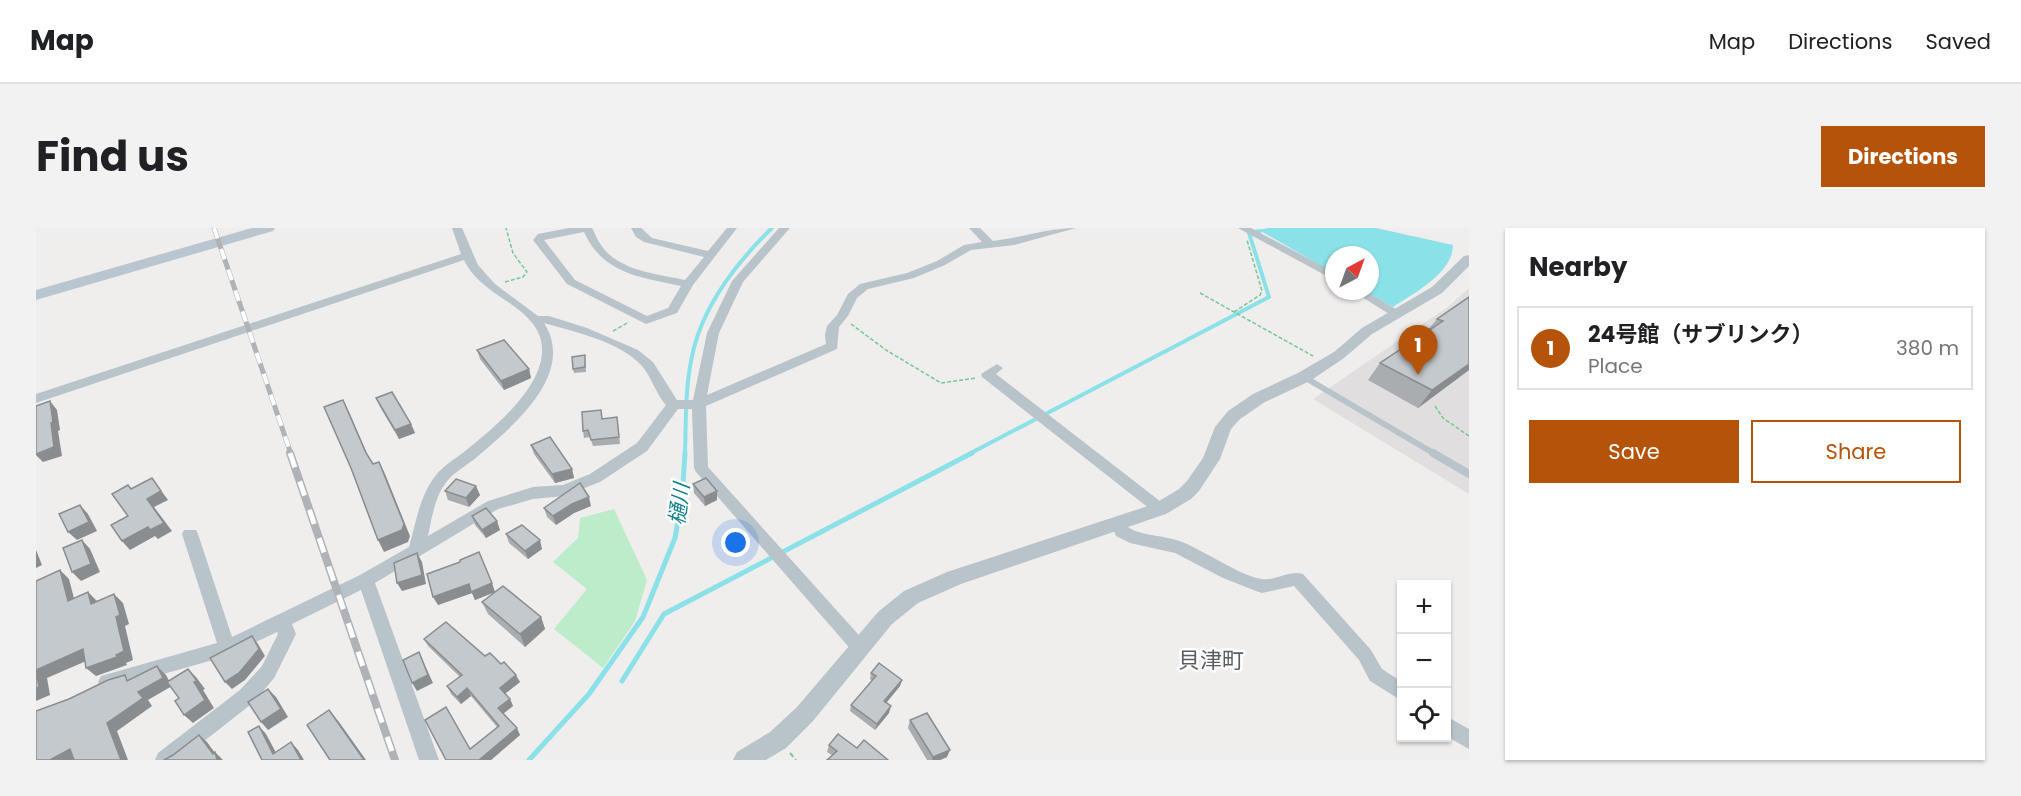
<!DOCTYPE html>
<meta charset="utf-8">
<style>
:root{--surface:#fff;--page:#f2f2f2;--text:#202124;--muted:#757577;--line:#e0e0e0;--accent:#b45309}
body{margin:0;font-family:Poppins,"Noto Sans JP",sans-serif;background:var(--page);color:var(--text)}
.controls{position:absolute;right:18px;bottom:18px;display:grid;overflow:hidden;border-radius:0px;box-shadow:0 2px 4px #0004}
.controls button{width:54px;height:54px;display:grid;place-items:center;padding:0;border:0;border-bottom:2px solid var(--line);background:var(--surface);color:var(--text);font:30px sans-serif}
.compass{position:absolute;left:1289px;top:18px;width:54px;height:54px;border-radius:50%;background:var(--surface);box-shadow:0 2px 4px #0004;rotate:41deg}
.you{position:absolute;left:700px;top:315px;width:21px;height:21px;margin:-15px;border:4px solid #fff;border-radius:50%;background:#1a73e8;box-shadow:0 0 0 9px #1a73e833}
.badge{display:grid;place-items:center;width:39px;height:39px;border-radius:50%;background:var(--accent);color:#fff;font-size:20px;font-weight:700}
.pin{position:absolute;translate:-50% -50px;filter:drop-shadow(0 2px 3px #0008)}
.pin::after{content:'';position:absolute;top:32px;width:21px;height:18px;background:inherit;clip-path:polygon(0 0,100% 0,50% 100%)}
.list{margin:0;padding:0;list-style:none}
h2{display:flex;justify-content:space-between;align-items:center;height:78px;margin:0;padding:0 24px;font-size:26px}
h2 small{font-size:20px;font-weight:400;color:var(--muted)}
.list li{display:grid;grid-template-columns:39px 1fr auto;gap:18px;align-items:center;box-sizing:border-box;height:84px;margin:0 12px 12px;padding:0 12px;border:2px solid var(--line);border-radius:0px}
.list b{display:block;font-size:22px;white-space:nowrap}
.list p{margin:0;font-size:20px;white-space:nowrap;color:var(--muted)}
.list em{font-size:20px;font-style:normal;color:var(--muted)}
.actions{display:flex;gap:12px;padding:18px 24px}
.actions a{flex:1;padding:14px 0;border:2px solid var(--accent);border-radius:0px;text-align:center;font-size:21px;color:var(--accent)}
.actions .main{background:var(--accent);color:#fff}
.icon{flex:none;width:33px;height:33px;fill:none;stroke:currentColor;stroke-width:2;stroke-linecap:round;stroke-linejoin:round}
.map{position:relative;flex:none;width:1433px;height:532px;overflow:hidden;border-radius:0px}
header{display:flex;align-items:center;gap:36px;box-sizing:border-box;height:84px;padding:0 30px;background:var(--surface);border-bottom:2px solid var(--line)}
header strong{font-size:28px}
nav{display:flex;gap:33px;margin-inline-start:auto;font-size:21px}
.intro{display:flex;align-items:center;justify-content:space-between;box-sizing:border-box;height:144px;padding:0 36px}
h1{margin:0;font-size:42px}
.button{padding:15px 27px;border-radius:0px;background:var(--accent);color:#fff;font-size:21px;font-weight:700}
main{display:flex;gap:36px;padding:0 36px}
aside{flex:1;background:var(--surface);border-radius:0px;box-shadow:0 2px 4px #0004}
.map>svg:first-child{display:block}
.education{fill:#e1dedf}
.green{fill:#bcecc9}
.water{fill:#8be1e8}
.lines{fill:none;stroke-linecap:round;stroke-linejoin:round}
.stream-far1{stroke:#8be1e8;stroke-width:4}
.stream{stroke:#8be1e8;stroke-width:5}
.path-far1{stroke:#76c995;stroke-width:1.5;stroke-dasharray:4 2;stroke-linecap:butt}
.path{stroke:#76c995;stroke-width:2;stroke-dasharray:5 3;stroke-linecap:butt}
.service-far1{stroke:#b9c4ca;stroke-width:6}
.service{stroke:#b9c4ca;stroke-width:8}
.minor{fill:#b9c4ca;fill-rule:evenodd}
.tertiary{fill:#b9c4ca;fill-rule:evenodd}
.secondary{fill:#b9c6cf;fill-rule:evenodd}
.rail-far1-casing{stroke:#afb3b7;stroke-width:5}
.rail-casing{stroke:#afb3b7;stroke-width:8}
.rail-far1{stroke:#fff;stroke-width:4;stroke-dasharray:11;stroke-linecap:butt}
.rail{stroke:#fff;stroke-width:5;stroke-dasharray:15;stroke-linecap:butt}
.wall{fill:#a9adb0}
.shaded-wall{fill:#898d90}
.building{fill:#c4c9cd;stroke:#898d90;stroke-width:1.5}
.labels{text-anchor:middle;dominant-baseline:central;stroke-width:5;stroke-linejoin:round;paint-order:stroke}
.water-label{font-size:21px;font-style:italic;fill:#11828b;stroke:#fff}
.quarter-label{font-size:22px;fill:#5a5e62;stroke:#fff}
</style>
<header>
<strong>Map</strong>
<nav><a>Map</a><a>Directions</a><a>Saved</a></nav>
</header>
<div class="intro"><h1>Find us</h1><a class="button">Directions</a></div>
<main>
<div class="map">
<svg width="1433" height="532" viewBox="0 0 1433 532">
<rect width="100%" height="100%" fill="#f0eded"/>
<path class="education" d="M1433,60V266L1277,171L1413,78Z"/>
<path class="green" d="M578,281L611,352L599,393L567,440L518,401L551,361L517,334L542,310L544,290Z"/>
<path class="water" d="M1232,0H1340L1417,17C1417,45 1378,65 1357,79L1329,63H1334V27H1298V45L1223,2Z"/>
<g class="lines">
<g class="stream-far1">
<path d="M649,226C650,195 649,164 655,133C664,81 699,36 736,0"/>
<path d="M933,226L1233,69L1213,5L1224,3"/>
</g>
<g class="stream">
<path d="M586,453L628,386L936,225"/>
<path d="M493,532L553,466L607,389L639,310L646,271L649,225"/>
</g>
<g class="path-far1">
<path d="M469,54L487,49L491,44L477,25L470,0"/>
<path d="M1164,65L1277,128"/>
<path d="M1198,84L1224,67L1226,63L1211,12"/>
<path d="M815,96L850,122L905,155L940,150"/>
<path d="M577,103L593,94"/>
<path d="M1399,178L1407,190L1433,208"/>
</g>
<path class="path" d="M754,525L760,532"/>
<path class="service-far1" d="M1268,149L1399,226"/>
<path class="service" d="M1397,225L1433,246"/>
<g class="minor">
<path d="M416,0H426L442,37L459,56L502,88H513L551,100L602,122L617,134L641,172H657L671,105L696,53L743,0H754L707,54L683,105L671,167L790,116L789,107L791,98L801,87L812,66L824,56L871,45L901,33L928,17L946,14L933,0H944L957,13C985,10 1012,0 1040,0L978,17L935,22L909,37L878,50L832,61L821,70L812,88L803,99L801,121L670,178L672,239L830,415L833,420L830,425L824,428L818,425L660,244L658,240L656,181H642L611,223L564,254L528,268L497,271L462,281L339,355L403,532H383L325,362L256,396L260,406L238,450L218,474L144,532H119L122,525L204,462L226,438L242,406L241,404L191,428L71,462L65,460L62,454L65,448L181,415L146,306L148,302H160L162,306L196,409L324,347L373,319C380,294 384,267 400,247C408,237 419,231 428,224C458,200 523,148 502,104C487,74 444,66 428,32L0,175V166L425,26ZM508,95C539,104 583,113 606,138C616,150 620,166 630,177L601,215L554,246L527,257L497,259L452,273L392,308C396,289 399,267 412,252C420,243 431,237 441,229C476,199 541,146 508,95Z"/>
<path d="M533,0H556C559,5 561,12 565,17C582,43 622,46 649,52L668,29L608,14L600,9L595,0H605L616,10L672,23L691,0H701L657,57L641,85L610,96L531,56L497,12L502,6ZM548,4C567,46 604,49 645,58L632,80L611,88L539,52L508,12Z"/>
<path d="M1202,0H1215L1298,44V52Z"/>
<path d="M1316,63H1330L1368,86L1362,90L1358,89Z"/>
<path d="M961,136L967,140L960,146L1129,277L1132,281L1129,285H1119L946,149L945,146Z"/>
<path d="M1083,289L1088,291L1093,300C1110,309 1129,307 1146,314C1169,323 1204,348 1226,351C1240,353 1253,342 1267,346L1335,422L1346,441L1366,454V473L1334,453L1323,432L1258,358L1226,365L1220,363L1187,350L1139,325L1094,315L1080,308L1075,295L1078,291Z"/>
<path d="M1410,488L1433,501V521L1410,508Z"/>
</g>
<path class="tertiary" d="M1433,27V38L1406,65L1336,106L1308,130L1274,153L1229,174L1204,191L1195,201L1184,231L1163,263L1155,271L1130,286L925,356L882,375L856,396L777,493L750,520L730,532H697L701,524L734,504L761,479L842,384L868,363L911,344L1118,276L1143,261L1151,253L1167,230L1179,199L1192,183L1217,166L1262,145L1298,124L1326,100L1396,59L1428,28Z"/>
<path class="secondary" d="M216,0H239L237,3L0,72V62Z"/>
<defs>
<path id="rail-far1" d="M178,0L255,226"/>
<path id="rail" d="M254,225L359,532"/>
</defs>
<use href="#rail-far1" class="rail-far1-casing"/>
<use href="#rail" class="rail-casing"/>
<use href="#rail-far1" class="rail-far1"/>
<use href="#rail" class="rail"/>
</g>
<g class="wall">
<path d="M1433,69V142L1382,180L1332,152L1344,135L1390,104L1401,91Z"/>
<path d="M441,122L493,141L495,150L468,162L444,131Z"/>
<path d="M549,127L550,144L538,145L537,141Z"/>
<path d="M340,170L375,196L379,205L363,211L344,179Z"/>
<path d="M567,191L582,196L584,216L557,218L554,209L548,210L547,203Z"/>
<path d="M495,217L536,241L538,250L519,255L498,226Z"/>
<path d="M657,256L681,272L669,278L658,265Z"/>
<path d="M409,263L444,267L433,279L412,272Z"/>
<path d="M555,278L538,285L520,297L511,289L508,280Z"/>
<path d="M436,288L464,302L450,310L439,297Z"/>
<path d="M470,306L506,321L492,331L473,315Z"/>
<path d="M443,324L459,364L505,389L509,401L489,419L452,386L446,374L459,364L439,372L436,365L402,377L424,334Z"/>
<path d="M388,411L449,428L484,454L469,466L474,471L477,478L467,486L484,507L455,532H410L434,521L461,499L435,468L425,476L415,466L411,458L424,449L392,418Z"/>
<path d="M835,445L866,452L864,458L850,475L853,485L839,502L814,483L815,477L836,453L834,451Z"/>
<path d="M874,492L911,529L904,532H891L872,500Z"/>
<path d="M793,517L821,520L796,527L791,524Z"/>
</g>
<g class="shaded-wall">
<path d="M1433,136V142L1382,180L1396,162Z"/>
<path d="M493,141L495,150L468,162L465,153Z"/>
<path d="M307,172L313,184L336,237L330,225Z"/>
<path d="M14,173L21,182L24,202L22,203L26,228L7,234L0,227V226L15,195Z"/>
<path d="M375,196L379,205L363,211L359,202Z"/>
<path d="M343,234L349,246L374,308L372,314L348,324L342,312Z"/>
<path d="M536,241L538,250L519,255L516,246Z"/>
<path d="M116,250L132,272L118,279L136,303L122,311L119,308L94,322L86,313L112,299L111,271Z"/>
<path d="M440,258L444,267L433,279L430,270Z"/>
<path d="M681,263V272L669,278L668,269Z"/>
<path d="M553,269L555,278L538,285L520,297L517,288L536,276Z"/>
<path d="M44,277L52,286L61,303L41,312L32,304Z"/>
<path d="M461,293L464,302L450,310L446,302Z"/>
<path d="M46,312L54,321L64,344L45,353L36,344Z"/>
<path d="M504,312L506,321L492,331L489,323Z"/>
<path d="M0,322L6,337L0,340Z"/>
<path d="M381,325L386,334L390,356L366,363L361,355Z"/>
<path d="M24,342L33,351L41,382L32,373Z"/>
<path d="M456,355L459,364L439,372L436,365L402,377L397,369L433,356Z"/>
<path d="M52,364L61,373L55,376Z"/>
<path d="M78,366L87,375L93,396L89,398L97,432L90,435L91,437L60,448L50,440L80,427Z"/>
<path d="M505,389L509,401L489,419L484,406Z"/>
<path d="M216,408L222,416L229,428L209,452L196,461L189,454Z"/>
<path d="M47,421L57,430L11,450L14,467L0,473V442Z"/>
<path d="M383,424L387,433L397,455L381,463L376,455Z"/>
<path d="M121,438L130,447L136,458L112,472L116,478L81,503L92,532H85L71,495L102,464Z"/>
<path d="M152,441L160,449L169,461L167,462L178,480L157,495L148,487L158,454Z"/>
<path d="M480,447L484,454L467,467L464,460Z"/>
<path d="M866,452L864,458L846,480L848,473Z"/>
<path d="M431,460L435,468L425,476L421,469Z"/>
<path d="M232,461L240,469L252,489L232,502L225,494Z"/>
<path d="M474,471L477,478L465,487L462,480Z"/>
<path d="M855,478L853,485L839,502L841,496Z"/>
<path d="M293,482L303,494L330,532H328Z"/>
<path d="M223,498L230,506L244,532L237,526Z"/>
<path d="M481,500L484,507L455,532H443Z"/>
<path d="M163,507L171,514L179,525V524L187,532H181Z"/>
<path d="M255,514L262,522L268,532H265Z"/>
<path d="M34,521L39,532H14Z"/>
<path d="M914,522L911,529L904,532H896L897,529Z"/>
</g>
<g class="building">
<path d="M1433,69V136L1396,162L1344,135L1407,93L1401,91Z"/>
<path d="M468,112L493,141L465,153L441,122Z"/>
<path d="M549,127V139L537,141L536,129Z"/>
<path d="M356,164L375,196L359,202L340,170Z"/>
<path d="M307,172L330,225L337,236L343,234L368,296L366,302L342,312L315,240L288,179Z"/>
<path d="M14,173L17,194L15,195L18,219L0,226V178Z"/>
<path d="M565,182L566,191L581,189L583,209L555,212L552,202L547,203L546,184Z"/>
<path d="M514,209L536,241L516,246L495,217Z"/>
<path d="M116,250L125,263L111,271L128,295L114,302L112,299L86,313L75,297L92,288L76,266L92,257L95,261Z"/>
<path d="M670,250L681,263L668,269L657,256Z"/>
<path d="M420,251L440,258L430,270L409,263Z"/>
<path d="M544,255L553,269L536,276L517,288L508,280Z"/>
<path d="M44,277L53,294L32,304L23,286Z"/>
<path d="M450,280L461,293L446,302L436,288Z"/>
<path d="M486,297L504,312L489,323L470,306Z"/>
<path d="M46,312L55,336L36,344L27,320Z"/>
<path d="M443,324L456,355L435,364L433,356L397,369L391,346L424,334V332Z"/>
<path d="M381,325L386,347L361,355L358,335Z"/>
<path d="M24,342L32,373L52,364L55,376L78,366L84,387L80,389L88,423L80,427L81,429L50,440L47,421L0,442L3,459L0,460V353Z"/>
<path d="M467,358L505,389L484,406L446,374Z"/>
<path d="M410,394L449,428L454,425L465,436L468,434L480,447L464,460L474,471L462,480L481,500L443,532H410L389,492L410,479L434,521L463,498L431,460L421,469L411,458L426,447L388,411Z"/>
<path d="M216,408L223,421L203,445L189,454L174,430Z"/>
<path d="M383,424L392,447L376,455L367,432Z"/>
<path d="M843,435L866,452L848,473L855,478L841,496L815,477L840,448L835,445Z"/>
<path d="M121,438L127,450L102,464L107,470L71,495L85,532H38L34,521L14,532H0V483L33,471L72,452L89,447L91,453Z"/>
<path d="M152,441L161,453L158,454L169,472L148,487L139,473L143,470L131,454Z"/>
<path d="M232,461L245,481L225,494L212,474Z"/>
<path d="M293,482L328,532H294L271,497Z"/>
<path d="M891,485L914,522L897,529L874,492Z"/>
<path d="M223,498L237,526L255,514L265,532H226L212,504Z"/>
<path d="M802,506L821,520L828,512L852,532H791L801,523L793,517Z"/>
<path d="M163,507L177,526L179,524L181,532H128L137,527Z"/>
</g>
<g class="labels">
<g class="water-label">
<text transform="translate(643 276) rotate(-83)">樋川</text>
</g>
<g class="quarter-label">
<text x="1175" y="432">貝津町</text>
</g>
</g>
</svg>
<div class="controls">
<button>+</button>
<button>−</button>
<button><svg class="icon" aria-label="locate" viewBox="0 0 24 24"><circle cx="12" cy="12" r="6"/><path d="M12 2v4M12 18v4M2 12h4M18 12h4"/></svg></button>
</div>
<svg class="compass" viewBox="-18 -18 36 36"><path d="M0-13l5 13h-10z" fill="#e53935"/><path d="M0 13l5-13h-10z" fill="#757577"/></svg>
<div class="you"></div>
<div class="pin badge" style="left:1382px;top:147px">1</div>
</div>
<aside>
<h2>Nearby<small></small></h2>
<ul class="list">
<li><span class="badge">1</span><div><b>24号館（サブリンク）</b><p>Place</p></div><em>380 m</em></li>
</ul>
<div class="actions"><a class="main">Save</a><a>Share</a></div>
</aside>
</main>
